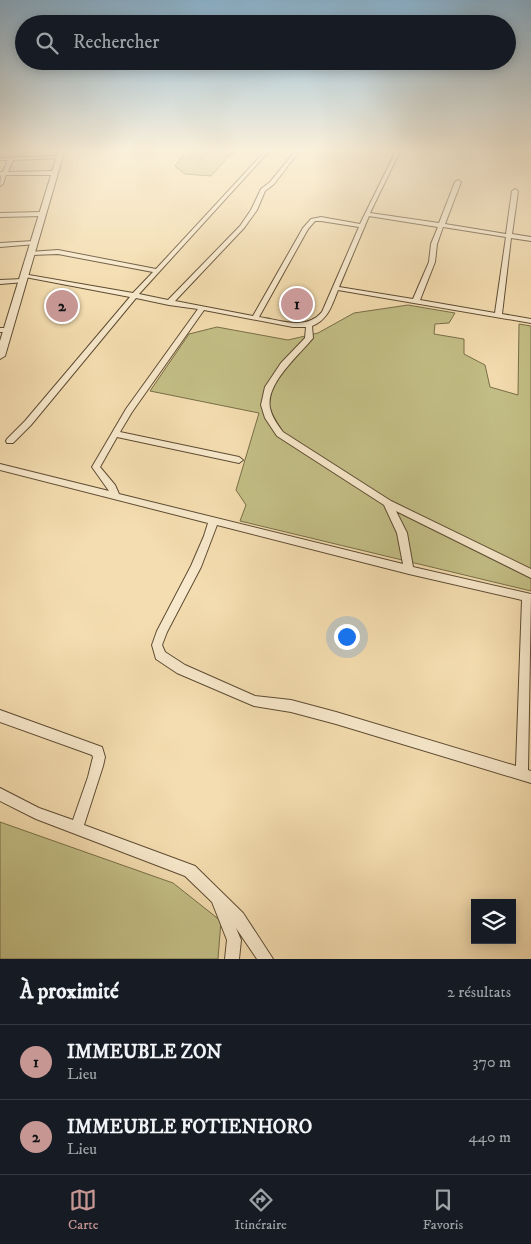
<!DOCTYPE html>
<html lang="fr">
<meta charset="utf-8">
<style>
:root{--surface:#171b24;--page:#20242c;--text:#f1f3f6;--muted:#9ea1a6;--line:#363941;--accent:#c59692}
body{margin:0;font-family:"IM FELL DW Pica",serif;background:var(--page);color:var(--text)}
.controls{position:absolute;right:15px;bottom:15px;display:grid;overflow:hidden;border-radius:0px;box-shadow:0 2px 12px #0003}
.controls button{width:45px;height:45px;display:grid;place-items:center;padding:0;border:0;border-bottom:1px solid var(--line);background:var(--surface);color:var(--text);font:25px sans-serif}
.you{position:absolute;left:346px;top:636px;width:18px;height:18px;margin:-12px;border:4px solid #fff;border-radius:50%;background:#1a73e8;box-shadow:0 0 0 8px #1a73e833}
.badge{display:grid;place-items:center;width:32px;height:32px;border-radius:50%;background:var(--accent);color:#111;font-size:16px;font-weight:700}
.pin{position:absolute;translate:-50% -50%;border:2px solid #fff;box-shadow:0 1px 5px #0006}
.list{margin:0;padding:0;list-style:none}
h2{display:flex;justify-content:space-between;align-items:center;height:65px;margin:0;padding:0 20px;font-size:21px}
h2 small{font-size:16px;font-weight:400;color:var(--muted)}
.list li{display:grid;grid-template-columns:32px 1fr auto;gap:15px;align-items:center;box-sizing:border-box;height:75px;padding:0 20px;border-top:1px solid var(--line)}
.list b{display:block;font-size:19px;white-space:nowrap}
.list p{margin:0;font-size:16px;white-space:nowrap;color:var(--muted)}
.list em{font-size:16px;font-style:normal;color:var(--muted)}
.icon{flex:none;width:28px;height:28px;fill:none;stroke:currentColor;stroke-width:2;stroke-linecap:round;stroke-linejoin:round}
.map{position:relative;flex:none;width:531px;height:959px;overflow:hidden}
.search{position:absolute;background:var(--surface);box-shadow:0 2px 12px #0003;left:15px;right:15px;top:15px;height:55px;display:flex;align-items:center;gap:12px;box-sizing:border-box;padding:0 18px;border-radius:28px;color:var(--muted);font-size:19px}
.sheet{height:215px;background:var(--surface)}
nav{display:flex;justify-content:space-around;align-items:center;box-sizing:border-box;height:70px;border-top:1px solid var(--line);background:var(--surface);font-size:14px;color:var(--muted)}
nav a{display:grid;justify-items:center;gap:2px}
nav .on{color:var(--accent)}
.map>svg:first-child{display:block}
.green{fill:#c3bf86;stroke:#786e48}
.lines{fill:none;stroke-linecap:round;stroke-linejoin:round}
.stream{stroke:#717b70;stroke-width:1}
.building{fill:#e7b286;stroke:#2c1c09}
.minor-casing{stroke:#5e4c33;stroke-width:2}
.tertiary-casing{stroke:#5e4c33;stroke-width:2}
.minor{fill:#f8e9cc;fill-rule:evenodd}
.tertiary{fill:#f8e9cc;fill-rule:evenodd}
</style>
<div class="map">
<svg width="531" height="959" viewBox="0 0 531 959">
<rect width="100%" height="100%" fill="#f4ddb0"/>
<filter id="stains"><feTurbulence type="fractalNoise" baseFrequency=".004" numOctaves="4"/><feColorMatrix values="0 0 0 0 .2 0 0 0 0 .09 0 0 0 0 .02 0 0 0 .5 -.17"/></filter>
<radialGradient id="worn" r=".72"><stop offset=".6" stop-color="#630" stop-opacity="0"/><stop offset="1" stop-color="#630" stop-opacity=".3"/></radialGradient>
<g class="green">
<path d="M187,149H238L229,156L211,176L185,174L175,166Z"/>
<path d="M408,305L455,313L449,323L435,324L434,334L464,339V354L485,365L490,387L518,395L519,324L531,326V591L240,521L246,505L236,490L259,413L150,391L189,334L217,327L288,340L318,333L354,313Z"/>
<path d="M0,822L173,883L221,921L218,959H0Z"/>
</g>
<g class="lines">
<path class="stream" d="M198,163L209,149"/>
</g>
<g class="building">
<path d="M65,297L77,299L62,315L53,313L55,305Z"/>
<path d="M293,298L306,300L301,311L288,308Z"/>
</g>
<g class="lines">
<defs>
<g id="minor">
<path d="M267,149H271L139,294L168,300L240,226L251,210L261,189L270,182L297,149H301L274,184L265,191L257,210L244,228L175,301L253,316L303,228L311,219L321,217L360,224L397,149H401L370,213L439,223L455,182L458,180L461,182L445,224L506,234L512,191L515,189L518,191L512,234L531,237V241L511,238L502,314L531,319V323L338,290C332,305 328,320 312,326L313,338C299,355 265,384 270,408C272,417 277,424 283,432L391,501L531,569V578L396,511L407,533L413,567L531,594L528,770L531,771V783L336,724L291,712L254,706L177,673L156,659L152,645L157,631L191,566L204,536L208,523L0,470V464L109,491L92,467L126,409L198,309L169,305L136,298L31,425L13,443H7L6,441L7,439L25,421L130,297L25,277L23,276V274L133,293L153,272L58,254L31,255L29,254V252L58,250L156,269ZM369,216L438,227L431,244L429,262L413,299L339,287ZM315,221H321L359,227L322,312C306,331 280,320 259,317L308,229ZM443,227L506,237L495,313L420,300L435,262L437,244ZM204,310L293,327H306L305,338L281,363L265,387L261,405L265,418L277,436L384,505L397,533L403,564L119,494L115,485L100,467L117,437L239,463L243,460L239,457L120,432L132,412ZM217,525L409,574L522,600L516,766L336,712L291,700L255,696L185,665L165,652L162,645L167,632L201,567Z"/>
<path d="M59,156H61V158L13,160L8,172L54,171L57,173L54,175H6L3,184L0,186L1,175L0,176V172H3L8,160H0V158Z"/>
<path d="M0,213L43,212L46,214L43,216L0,217Z"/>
<path d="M34,241L36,242V244L0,247V243Z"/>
<path d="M23,279L25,280V282L0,284V280Z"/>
<path d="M0,328H8L11,330L8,332H0Z"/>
<path d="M0,710L102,747L105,757L103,766L84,825L195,866L243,913L273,959H257L236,928L241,940L239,959H225L227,940L212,902L185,876L36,819L0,801V788L39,808L73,820L88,777L93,757L92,755L0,722Z"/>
</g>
<path id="tertiary" d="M59,149H65L5,356L0,359V341Z"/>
</defs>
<use href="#minor" class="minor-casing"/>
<use href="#tertiary" class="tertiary-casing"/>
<use href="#minor" class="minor"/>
<use href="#tertiary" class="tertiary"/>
</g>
<linearGradient id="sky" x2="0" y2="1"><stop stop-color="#8bb6d4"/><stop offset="0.53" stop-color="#faf0db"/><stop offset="1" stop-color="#faf0db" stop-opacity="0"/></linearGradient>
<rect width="531" height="283" fill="url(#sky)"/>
<rect width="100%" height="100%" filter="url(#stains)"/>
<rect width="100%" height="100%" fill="url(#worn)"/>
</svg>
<div class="controls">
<button><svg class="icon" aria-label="layers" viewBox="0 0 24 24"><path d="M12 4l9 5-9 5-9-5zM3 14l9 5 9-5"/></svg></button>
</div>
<div class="you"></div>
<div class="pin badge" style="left:297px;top:304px">1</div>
<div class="pin badge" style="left:62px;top:306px">2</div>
<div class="search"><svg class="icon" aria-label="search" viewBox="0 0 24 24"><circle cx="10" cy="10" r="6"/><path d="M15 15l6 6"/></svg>Rechercher</div>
</div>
<section class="sheet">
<h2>À proximité<small>2 résultats</small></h2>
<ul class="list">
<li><span class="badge">1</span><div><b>IMMEUBLE ZON</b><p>Lieu</p></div><em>370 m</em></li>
<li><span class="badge">2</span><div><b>IMMEUBLE FOTIENHORO</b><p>Lieu</p></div><em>440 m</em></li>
</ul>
</section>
<nav>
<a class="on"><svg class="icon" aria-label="map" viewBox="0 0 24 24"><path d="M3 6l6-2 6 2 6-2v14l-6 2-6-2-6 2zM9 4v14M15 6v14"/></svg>Carte</a>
<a><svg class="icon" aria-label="directions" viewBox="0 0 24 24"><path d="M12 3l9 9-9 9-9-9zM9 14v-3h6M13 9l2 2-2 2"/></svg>Itinéraire</a>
<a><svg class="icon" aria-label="saved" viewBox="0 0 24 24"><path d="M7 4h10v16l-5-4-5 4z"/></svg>Favoris</a>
</nav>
